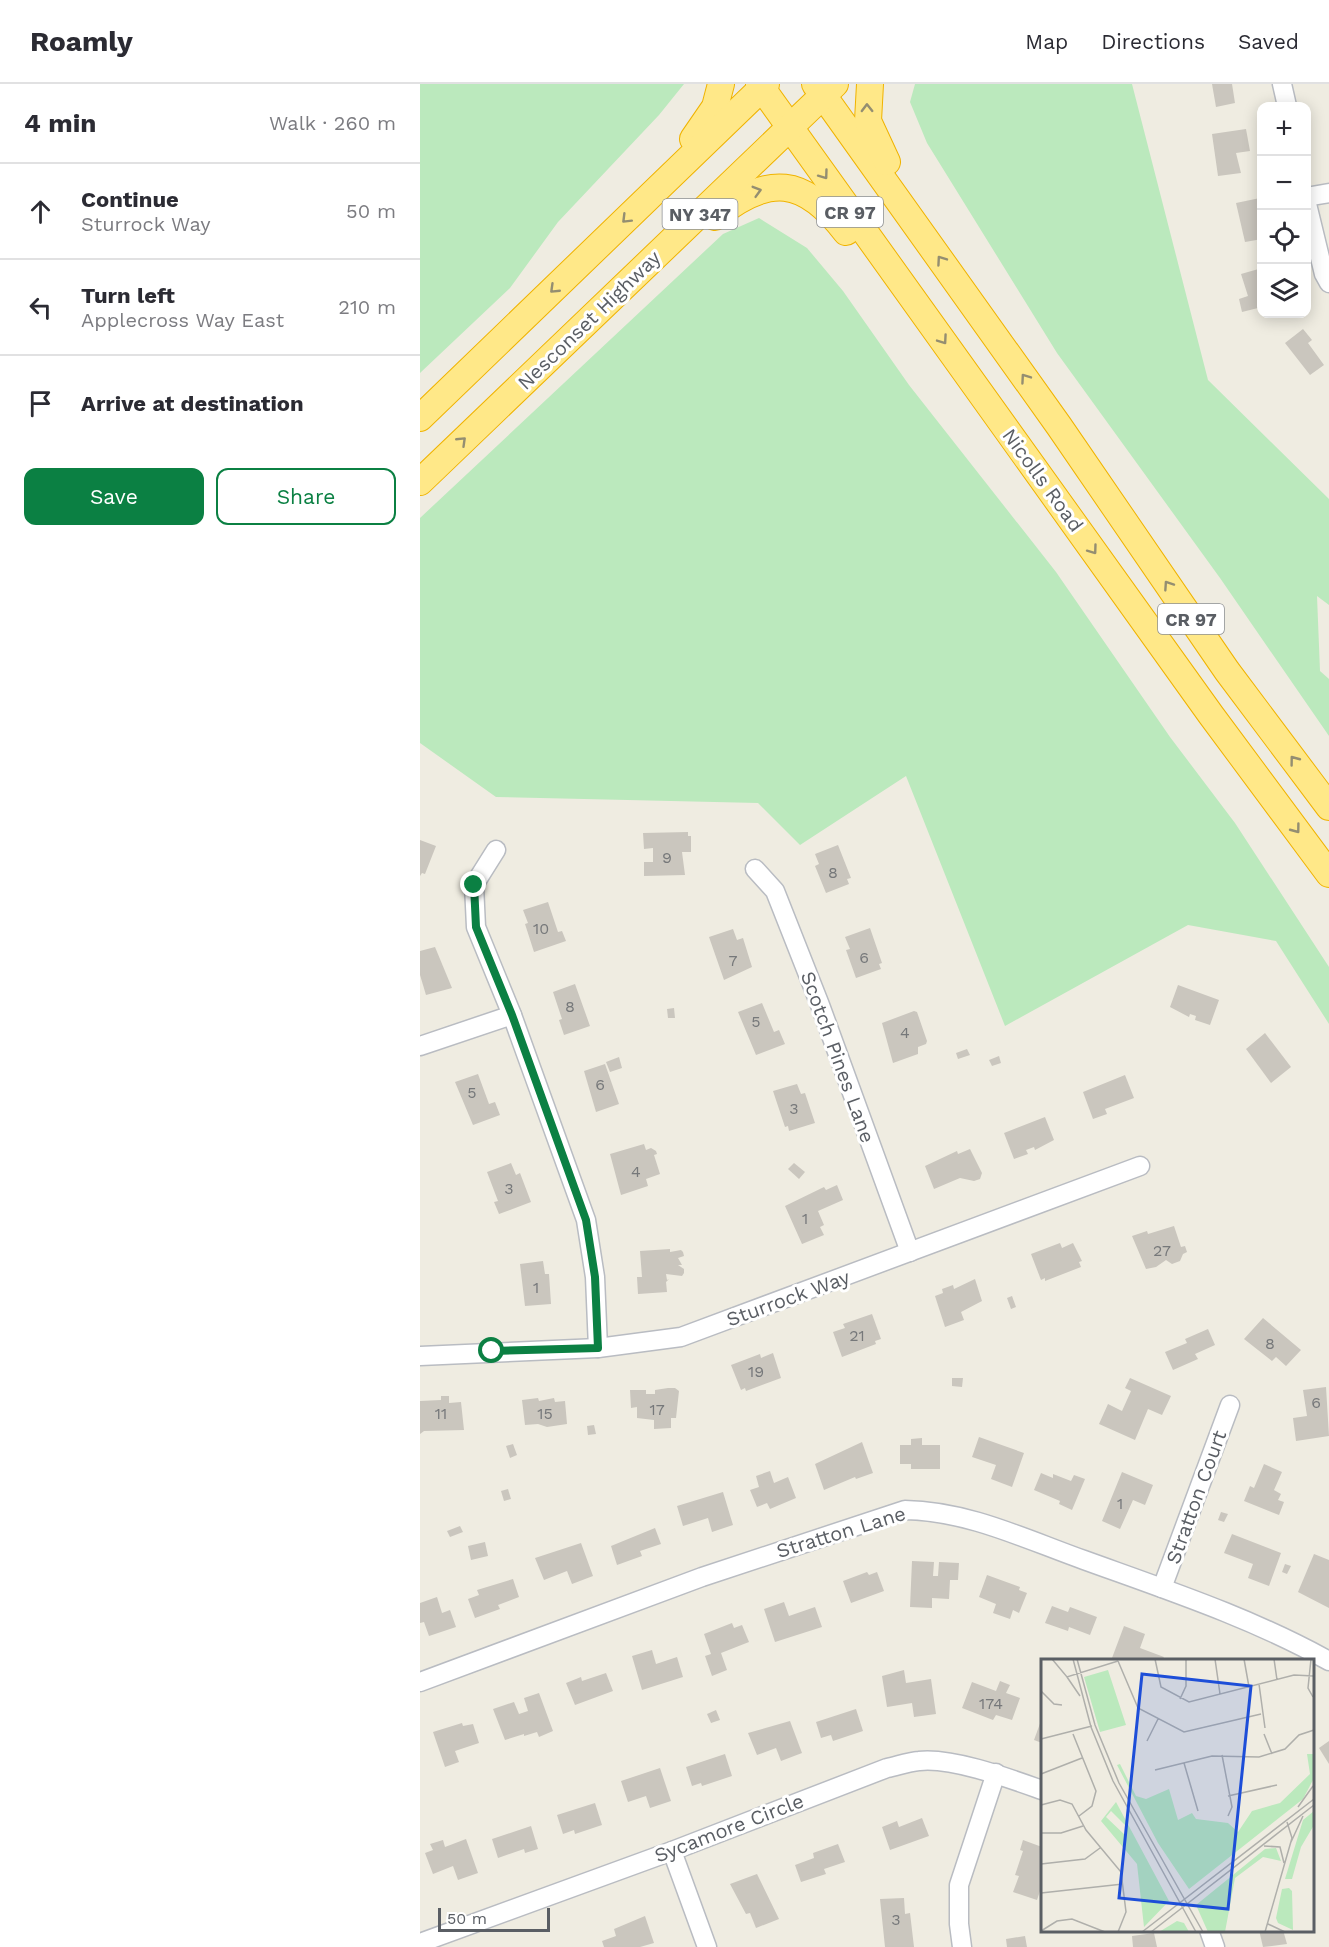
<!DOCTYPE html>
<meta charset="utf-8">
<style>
:root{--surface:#fff;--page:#f7f7f7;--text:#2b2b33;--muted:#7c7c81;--line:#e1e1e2;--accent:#0b8043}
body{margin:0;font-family:"Work Sans",sans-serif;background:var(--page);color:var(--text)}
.controls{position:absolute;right:18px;top:18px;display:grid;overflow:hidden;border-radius:12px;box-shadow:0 3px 15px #0003}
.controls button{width:54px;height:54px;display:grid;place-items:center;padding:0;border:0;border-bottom:2px solid var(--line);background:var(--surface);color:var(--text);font:30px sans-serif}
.scale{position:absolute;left:18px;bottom:15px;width:112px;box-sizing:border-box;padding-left:6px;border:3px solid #5a5e64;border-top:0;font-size:16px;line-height:21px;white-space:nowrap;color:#5a5e64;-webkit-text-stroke:4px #fff;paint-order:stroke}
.stop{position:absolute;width:18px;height:18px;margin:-14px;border:4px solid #0b8043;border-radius:50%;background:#fff}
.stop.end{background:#0b8043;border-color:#fff;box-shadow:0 2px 6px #0008}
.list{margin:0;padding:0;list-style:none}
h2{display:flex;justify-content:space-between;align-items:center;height:78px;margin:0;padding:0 24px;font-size:26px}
h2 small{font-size:20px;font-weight:400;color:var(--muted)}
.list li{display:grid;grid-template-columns:39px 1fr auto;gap:18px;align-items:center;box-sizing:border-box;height:96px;padding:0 24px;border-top:2px solid var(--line)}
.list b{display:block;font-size:22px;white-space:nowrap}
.list p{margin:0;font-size:20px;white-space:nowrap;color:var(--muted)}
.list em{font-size:20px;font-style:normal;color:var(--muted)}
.actions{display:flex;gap:12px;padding:18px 24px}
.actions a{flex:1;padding:14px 0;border:2px solid var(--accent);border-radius:12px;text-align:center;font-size:21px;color:var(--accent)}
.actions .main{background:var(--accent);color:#fff}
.icon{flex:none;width:33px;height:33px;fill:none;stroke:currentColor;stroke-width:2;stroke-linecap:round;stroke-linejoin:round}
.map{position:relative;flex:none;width:909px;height:1863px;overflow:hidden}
header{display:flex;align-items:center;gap:36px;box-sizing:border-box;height:84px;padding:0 30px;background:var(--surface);border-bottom:2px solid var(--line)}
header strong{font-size:28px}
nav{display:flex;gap:33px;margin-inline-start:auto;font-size:21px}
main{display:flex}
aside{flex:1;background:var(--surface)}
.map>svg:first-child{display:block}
.green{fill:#bbe9bd}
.building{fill:#cac6be}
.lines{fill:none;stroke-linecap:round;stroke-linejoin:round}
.minor-casing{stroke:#b9bcc2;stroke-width:21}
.highway-casing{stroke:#f0b300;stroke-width:28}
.minor{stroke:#fff;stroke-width:18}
.highway{stroke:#ffe888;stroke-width:26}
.oneway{stroke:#948e71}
.route{stroke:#0b8043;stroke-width:8}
.labels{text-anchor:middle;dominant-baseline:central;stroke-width:6;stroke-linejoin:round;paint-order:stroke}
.number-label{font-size:16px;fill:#76787a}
.shield{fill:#fff;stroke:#8c8e92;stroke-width:1.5}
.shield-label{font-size:18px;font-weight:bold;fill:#5a5e64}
.street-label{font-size:20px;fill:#5a5e64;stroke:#fff}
.inset-road{fill:none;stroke:#afafab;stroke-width:1.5}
.view{fill:#1d4ed8;fill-opacity:0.15;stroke:#1d4ed8;stroke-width:3}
.inset-edge{fill:none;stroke:#5a5e64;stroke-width:3}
</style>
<header>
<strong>Roamly</strong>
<nav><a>Map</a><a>Directions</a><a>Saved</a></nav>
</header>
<main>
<aside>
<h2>4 min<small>Walk · 260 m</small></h2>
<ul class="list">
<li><svg class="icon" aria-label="ahead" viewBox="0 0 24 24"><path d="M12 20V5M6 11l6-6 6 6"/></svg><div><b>Continue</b><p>Sturrock Way</p></div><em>50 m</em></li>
<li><svg class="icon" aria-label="left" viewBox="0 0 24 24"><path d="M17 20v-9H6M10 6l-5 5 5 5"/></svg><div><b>Turn left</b><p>Applecross Way East</p></div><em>210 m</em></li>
<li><svg class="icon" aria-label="arrive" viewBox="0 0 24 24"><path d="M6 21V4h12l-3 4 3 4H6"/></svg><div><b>Arrive at destination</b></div></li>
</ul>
<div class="actions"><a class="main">Save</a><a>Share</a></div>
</aside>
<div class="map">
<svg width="909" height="1863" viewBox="0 0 909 1863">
<rect width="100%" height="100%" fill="#efece1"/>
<g class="green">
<path d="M0,0H264L239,31L138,138L90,204L0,289Z"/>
<path d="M495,0H712L788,296L909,415V521L897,512L900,587L909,595V652L800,494L637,269L507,59L490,18Z"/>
<path d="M339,134L387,164L423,207L489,301L636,488L750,653L815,739L909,883V940L856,857L768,841L585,942L486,692L380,761L338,719L76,713L0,659V434L303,150Z"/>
</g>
<g class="building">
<path d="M792,0H812L815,19L796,23Z"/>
<path d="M826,45L830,67L816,69L821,89L798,92L792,50Z"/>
<path d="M840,114L842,155L825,158L816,119Z"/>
<path d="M842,184V223L822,228L819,215L828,212L821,190Z"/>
<path d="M883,245L892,256L888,259L904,281L890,291L865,259Z"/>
<path d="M268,748V752H271V768H262L265,791L224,792V778H233V764L224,765L223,749Z"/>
<path d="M0,756L16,762L5,790L2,789L0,792Z"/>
<path d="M418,761L431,794L427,795L429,800L406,809L395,782L399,780L395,770Z"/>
<path d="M128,818L138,848L142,847L146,857L114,868L105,840L108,839L103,826Z"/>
<path d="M450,844L462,879L459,880L461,885L436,894L426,866L430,865L425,853Z"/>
<path d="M313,845L317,856L323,854L332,883L304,896L289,853Z"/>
<path d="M15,863L32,904L6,911L0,891V867Z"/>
<path d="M155,900L170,942L144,951L139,936L142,935L133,908Z"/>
<path d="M758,901L799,916L790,941L775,936L776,932L770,930L769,933L750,923Z"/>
<path d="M342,919L354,948L359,946L365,960L336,971L318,928Z"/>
<path d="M254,924L255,934H248L247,925Z"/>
<path d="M494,927L497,928L507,957L506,960L498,963V970L473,979L462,939Z"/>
<path d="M845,949L871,983L851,999L826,965Z"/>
<path d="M547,965L550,971L538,975L536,969Z"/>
<path d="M579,972L581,979L572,982L569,976Z"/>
<path d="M199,973L202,984L190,988L186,978Z"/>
<path d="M185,980L199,1020L176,1028L164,987Z"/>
<path d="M58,990L69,1020L75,1018L80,1031L53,1041L35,998Z"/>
<path d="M705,991L714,1014L685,1025L687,1030L673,1035L663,1008Z"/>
<path d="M377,1000L381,1010L385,1009L395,1039L369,1047L368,1042L365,1043L353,1007Z"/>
<path d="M625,1033L634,1056L615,1066L614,1063L606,1066L608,1070L594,1075L584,1049Z"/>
<path d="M224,1060L226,1066L231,1064L236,1067L237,1070L234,1071L240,1090L226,1095L228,1102L201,1111L190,1070Z"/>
<path d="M550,1065L562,1089L560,1095L554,1097L540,1094L514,1105L505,1082L537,1067L538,1070Z"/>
<path d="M91,1079L96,1091L100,1089L111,1118L79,1130L74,1118L78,1117L67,1088Z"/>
<path d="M374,1079L385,1088L379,1095L368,1085Z"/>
<path d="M417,1101L423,1116L398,1127L404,1141L400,1143L404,1151L382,1160L365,1122L404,1103L406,1106Z"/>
<path d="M754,1142L761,1163L765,1162L767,1168L763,1170L760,1177L752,1180L746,1176L736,1183L726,1185L712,1152L727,1147L728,1150Z"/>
<path d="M640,1159L642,1164L653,1159L662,1177L659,1178L661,1183L625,1197V1194L621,1196L611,1170Z"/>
<path d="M250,1165V1168L261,1166L263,1168L264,1172L258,1174L262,1181H258L264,1185V1189L262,1192L246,1190L247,1196L249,1195L246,1198L247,1208L218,1210L217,1193H222L220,1167Z"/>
<path d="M123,1177L125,1190H129L131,1220L105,1222L100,1180Z"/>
<path d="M555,1195L562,1217L541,1228L544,1236L525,1243L515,1212L523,1209L522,1205L533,1201L534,1205Z"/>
<path d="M592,1212L596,1223L591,1225L587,1214Z"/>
<path d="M452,1230L461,1255L455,1257L456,1260L422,1273L413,1248L425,1244L423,1240Z"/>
<path d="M843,1234L881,1266L866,1282L856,1273L852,1277L824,1255Z"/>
<path d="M788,1245L795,1261L775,1270L778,1275L753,1286L745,1268L767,1259L765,1255Z"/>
<path d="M353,1269L361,1294L326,1307L325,1304L321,1306L311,1281L340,1270L341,1274Z"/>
<path d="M532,1294H543L542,1303L532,1302Z"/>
<path d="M710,1294L751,1312L742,1331L728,1325L715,1356L679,1340L688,1320L702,1327L711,1307L705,1304Z"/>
<path d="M906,1303L909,1352L876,1357L873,1334L887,1332L883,1306Z"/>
<path d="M248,1304H255L259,1307L256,1334H251V1344L234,1345V1336L217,1334V1323L211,1324L210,1306H226V1310H235V1306Z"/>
<path d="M21,1312H29V1319L41,1318L44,1346L4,1347L0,1350V1317L21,1316Z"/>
<path d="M118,1314L119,1317L134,1314L135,1318L145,1317L147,1340L127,1343L118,1340L105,1341L102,1316Z"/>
<path d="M174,1341L176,1350L168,1351L167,1342Z"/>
<path d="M559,1353L604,1369L592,1403L571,1395L576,1381L552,1373Z"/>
<path d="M502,1354V1361H520V1385H491V1380H480V1361H491V1355Z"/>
<path d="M442,1358L453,1389L436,1395L435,1393L404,1406L395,1380Z"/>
<path d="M93,1360L97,1371L90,1374L86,1362Z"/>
<path d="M844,1380L862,1388L854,1406L861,1410L858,1416L864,1418L859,1431L824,1417L830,1402L834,1404Z"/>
<path d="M350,1387L354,1399L368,1393L376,1414L350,1425L347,1419L337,1423L330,1406L339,1403L336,1392Z"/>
<path d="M702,1388L733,1401L725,1421L713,1416L700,1445L682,1437Z"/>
<path d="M621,1389L633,1394V1390L651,1397L654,1391L665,1395L652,1426L639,1420L640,1417L614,1406Z"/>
<path d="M88,1405L91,1415L84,1417L81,1407Z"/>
<path d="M303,1408L313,1441L292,1448L288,1434L263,1442L257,1422Z"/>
<path d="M801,1428L808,1430L804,1438L798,1436Z"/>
<path d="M40,1442L43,1448L30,1453L27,1447Z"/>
<path d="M235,1444L241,1460L220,1467L222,1472L197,1481L191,1462Z"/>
<path d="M812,1450L861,1469L849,1502L828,1494L833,1480L804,1469Z"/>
<path d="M65,1458L68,1472L51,1476L48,1462Z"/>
<path d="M161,1459L173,1492L152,1500L147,1487L124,1496L115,1474Z"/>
<path d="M894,1470L909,1476V1524L878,1508Z"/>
<path d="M492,1477L514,1478L513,1492H518L519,1478L539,1479L538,1496H530L529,1515L512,1514V1524L490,1523Z"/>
<path d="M865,1480L871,1482L867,1490L862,1488Z"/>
<path d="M447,1488L449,1491L457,1488L464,1507L431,1519L423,1497Z"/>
<path d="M567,1491L600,1503L599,1506L607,1509L599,1529L593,1526L590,1535L573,1529L576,1520L559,1513Z"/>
<path d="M93,1495L99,1513L78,1521L80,1525L55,1534L48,1515L59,1511L57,1506Z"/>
<path d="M17,1513L22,1529L30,1526L36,1543L9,1552L4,1538L0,1539V1519Z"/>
<path d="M364,1518L369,1532L395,1523L402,1543L355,1558L344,1525Z"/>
<path d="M632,1522L648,1528L650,1523L677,1533L670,1551L649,1543L648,1547L625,1539Z"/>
<path d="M312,1539L314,1544L322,1541L329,1558L301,1569L307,1586L292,1592L285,1572L291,1570L284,1550Z"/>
<path d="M704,1542L725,1550L720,1564L744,1573L742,1576L692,1574Z"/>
<path d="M232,1566L236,1580L257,1573L263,1593L222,1606L212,1572Z"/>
<path d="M484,1586L486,1599L511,1595L516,1630L494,1633L492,1619L467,1623L462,1592Z"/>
<path d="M186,1589L193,1607L155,1621L146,1599L161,1593L162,1597Z"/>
<path d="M580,1597L590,1601L586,1609L600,1614L592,1636L576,1631L573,1636L542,1624L552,1598L576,1607Z"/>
<path d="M119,1609L133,1647L119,1653L117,1648L104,1652V1650L85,1656L73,1625L94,1618L99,1630L108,1627L104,1614Z"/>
<path d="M436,1625L443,1647L413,1657L411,1651L401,1654L396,1638Z"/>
<path d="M296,1626L300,1636L291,1639L287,1630Z"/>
<path d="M622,1634V1659L614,1656Z"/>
<path d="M370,1637L382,1669L361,1677L356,1664L337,1671L328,1649Z"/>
<path d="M42,1639L43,1642L53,1640L59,1659L35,1667L39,1678L25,1683L13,1648Z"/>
<path d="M909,1657V1680L899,1664Z"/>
<path d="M305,1670L312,1692L282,1702L281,1699L272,1702L266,1683Z"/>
<path d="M240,1684L251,1717L230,1724L226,1712L208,1718L201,1697Z"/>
<path d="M175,1719L182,1741L155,1750L154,1746L143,1750L137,1731Z"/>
<path d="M502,1734L509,1752L470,1766L462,1743L477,1737L479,1743Z"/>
<path d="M111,1742L118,1765L105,1769L104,1765L78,1774L72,1755Z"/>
<path d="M46,1755L58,1789L38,1796L33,1782L13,1790L5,1769L13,1766L10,1760L23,1756L25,1763Z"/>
<path d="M603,1756L622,1763V1801L617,1816L593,1808L599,1792L595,1791L603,1767L600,1766Z"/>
<path d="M418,1760L425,1778L404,1785L406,1790L381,1798L375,1781L394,1774L393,1769Z"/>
<path d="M337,1790L359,1835L336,1844L330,1829L326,1830L310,1800Z"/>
<path d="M484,1814L485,1830L490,1829L494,1863H465L460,1815Z"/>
<path d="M225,1832L234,1859L220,1863H184L182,1857L196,1852L194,1845Z"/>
<path d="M839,1846H863L867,1860L843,1863Z"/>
<path d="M734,1849L737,1863H713L712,1852Z"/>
<path d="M605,1852L607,1863H587L586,1855Z"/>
</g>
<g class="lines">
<defs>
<g id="minor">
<path d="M862,0L867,22"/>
<path d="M886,113L909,109"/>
<path d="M886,116L904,190L909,199"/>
<path d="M76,766L54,801L56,843L92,931L166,1136L175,1193L178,1264"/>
<path d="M335,785L355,807L400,921L490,1168"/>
<path d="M0,962L92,931"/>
<path d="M0,1272L178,1264L261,1253L720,1082"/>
<path d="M742,1504L810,1321"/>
<path d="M0,1598L282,1493L485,1426C548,1427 605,1455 664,1476C747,1506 832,1534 909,1577"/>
<path d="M252,1767L287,1863"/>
<path d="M789,1846L795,1863"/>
<path d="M0,1859L252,1767L467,1684C477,1682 488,1678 499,1677C532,1673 591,1695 622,1706"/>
<path d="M542,1863L539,1840V1801L576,1689"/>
</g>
<g id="highway">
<path d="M339,0L791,631L909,790"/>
<path d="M395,0L639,342L807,587L909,723"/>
<path d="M450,0L448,37L467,78"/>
<path d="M273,55L295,23L301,0"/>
<path d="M295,133C349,90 384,93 426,148"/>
<path d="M0,334L346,0"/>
<path d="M0,398L415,0"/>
</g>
</defs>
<use href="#minor" class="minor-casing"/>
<use href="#highway" class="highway-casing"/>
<use href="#minor" class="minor"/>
<use href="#highway" class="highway"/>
</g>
<defs><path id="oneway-chevron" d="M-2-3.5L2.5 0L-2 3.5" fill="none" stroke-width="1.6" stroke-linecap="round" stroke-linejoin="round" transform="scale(1.5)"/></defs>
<g class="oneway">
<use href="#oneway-chevron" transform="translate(447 24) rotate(-91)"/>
<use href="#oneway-chevron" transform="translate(404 91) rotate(54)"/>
<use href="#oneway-chevron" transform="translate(337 107) rotate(-16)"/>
<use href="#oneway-chevron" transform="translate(206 135) rotate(135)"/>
<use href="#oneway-chevron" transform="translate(521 176) rotate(-125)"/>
<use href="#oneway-chevron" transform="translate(134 205) rotate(136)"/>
<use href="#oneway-chevron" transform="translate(523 256) rotate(55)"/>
<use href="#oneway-chevron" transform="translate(605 294) rotate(-125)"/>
<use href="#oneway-chevron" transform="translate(42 357) rotate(-44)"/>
<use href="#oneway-chevron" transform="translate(673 466) rotate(54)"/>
<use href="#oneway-chevron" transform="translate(748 501) rotate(-124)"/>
<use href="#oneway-chevron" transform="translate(874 676) rotate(-127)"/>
<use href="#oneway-chevron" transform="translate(876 745) rotate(53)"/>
</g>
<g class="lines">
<path class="route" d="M54,801L56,843L92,931L166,1136L175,1193L178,1264L72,1267"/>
</g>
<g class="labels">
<g class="number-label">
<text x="247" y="773">9</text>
<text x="413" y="788">8</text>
<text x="121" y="844">10</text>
<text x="444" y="873">6</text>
<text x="313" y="876">7</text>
<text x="150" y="922">8</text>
<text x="336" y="937">5</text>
<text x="485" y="948">4</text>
<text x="180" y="1000">6</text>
<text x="52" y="1008">5</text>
<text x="374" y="1024">3</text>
<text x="216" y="1087">4</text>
<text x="89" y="1104">3</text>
<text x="385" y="1134">1</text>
<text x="742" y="1166">27</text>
<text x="116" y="1203">1</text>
<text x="437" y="1251">21</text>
<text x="850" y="1259">8</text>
<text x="336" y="1287">19</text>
<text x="896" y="1318">6</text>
<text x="237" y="1325">17</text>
<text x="21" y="1329">11</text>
<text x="125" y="1329">15</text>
<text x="700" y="1419">1</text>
<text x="571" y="1619">174</text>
<text x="476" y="1835">3</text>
</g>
<g class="shield">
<rect x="397" y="113" width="66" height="30" rx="4.5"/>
<rect x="242.5" y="115" width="75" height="30" rx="4.5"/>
<rect x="738" y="520" width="66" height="30" rx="4.5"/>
</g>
<g class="shield-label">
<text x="430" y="128">CR 97</text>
<text x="280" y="130">NY 347</text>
<text x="771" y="535">CR 97</text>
</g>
<g class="street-label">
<text transform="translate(169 236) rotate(-44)">Nesconset Highway</text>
<text transform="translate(623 396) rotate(54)">Nicolls Road</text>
<text transform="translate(418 973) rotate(70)">Scotch Pines Lane</text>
<text transform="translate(368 1214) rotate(-20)">Sturrock Way</text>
<text transform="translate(776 1413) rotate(-70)">Stratton Court</text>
<text transform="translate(421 1448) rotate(-17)">Stratton Lane</text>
<text transform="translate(309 1744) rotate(-21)">Sycamore Circle</text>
</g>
</g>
<g transform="translate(621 1575)">
<rect width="273" height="273" fill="#efece1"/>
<path d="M67,11L85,66L59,73L43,18ZM266,95H273V119L262,140L148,230L117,184L76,106L79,105L95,137L105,140L128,130L137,161L151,154L155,160L187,164L197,173L211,152L239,144L269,115ZM75,143L128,242L103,268L96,205L60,162ZM70,152L86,168L85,177L65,158ZM273,152V166L260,188L251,220H244L262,161ZM235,189L240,202L222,198L194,219L184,273H167L155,246L224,190ZM248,229L251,232L252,271L237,264L235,259L241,230ZM136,262L143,264L148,273H118Z" fill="#bbe9bd" fill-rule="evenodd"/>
<path class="inset-road" d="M11,0L26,18L77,2M32,0L50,68L72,122L155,273M36,0L54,66L78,124L162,273M114,0L120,28L148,43L253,16L273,17M174,0L179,35M203,0L208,28M233,0L236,21M270,0L267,29L272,38M77,2L97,49L143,73L220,55M26,18L39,37M218,25L224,69M0,32L13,45L21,46M139,40L145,27V0M32,75L55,132L51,147L38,157M223,75L231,95M0,80L51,67M106,82L117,60M181,96L191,148L187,157M143,104L157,152M114,111L171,97L218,98L244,90L258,76L273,71M0,115L41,99M187,137L236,126M0,146L19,141L31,145L45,171L80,213L85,253L77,273M257,148L272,127M0,174H20L42,167M250,183L262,157M223,187L239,188L243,204M0,205L44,200L59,189M0,234L82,225M227,265L244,273M0,272L16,262L31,260L64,273M101,273L273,140M110,273L273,146M224,273L251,179L246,163"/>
<path class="view" d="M101,15L210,27L187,250L78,239Z"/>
<rect width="273" height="273" class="inset-edge"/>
</g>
</svg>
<div class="controls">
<button>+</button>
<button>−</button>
<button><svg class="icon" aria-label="locate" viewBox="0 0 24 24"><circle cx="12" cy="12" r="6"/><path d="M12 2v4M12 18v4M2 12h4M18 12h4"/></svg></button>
<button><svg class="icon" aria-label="layers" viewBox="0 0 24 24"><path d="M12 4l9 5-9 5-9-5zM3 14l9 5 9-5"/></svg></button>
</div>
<div class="scale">50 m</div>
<div class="stop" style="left:72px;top:1267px"></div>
<div class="stop end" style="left:54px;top:801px"></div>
</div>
</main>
